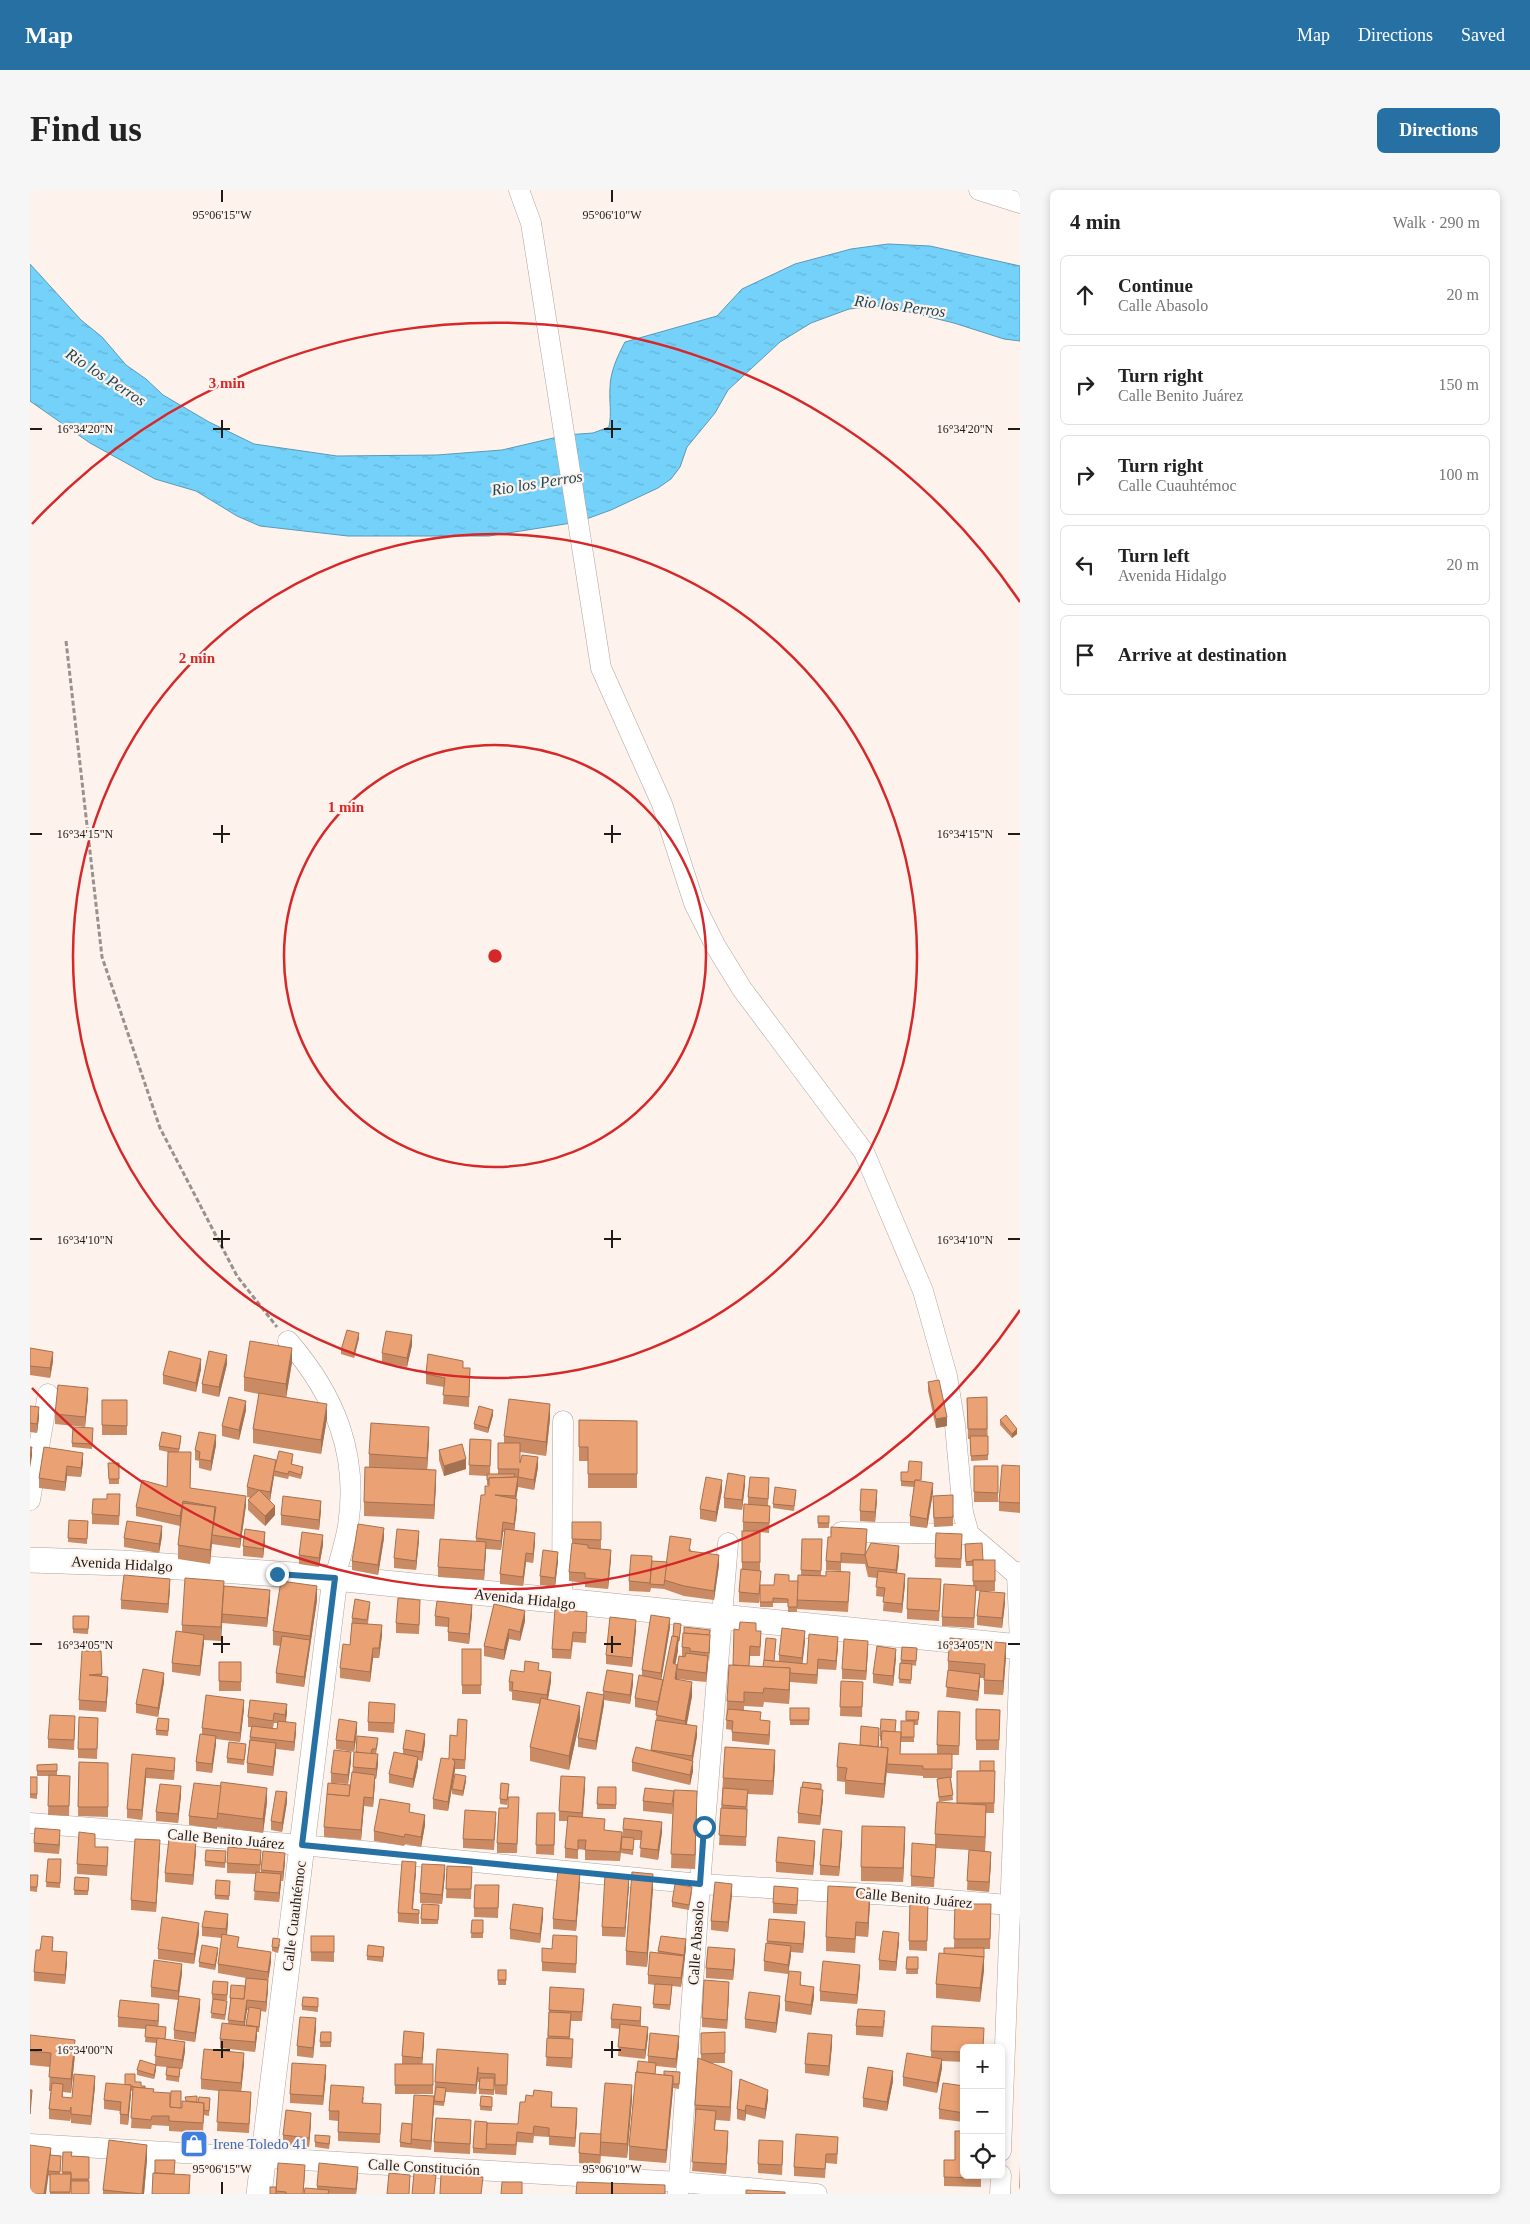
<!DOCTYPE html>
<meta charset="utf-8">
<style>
:root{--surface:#fff;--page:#f6f6f6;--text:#222;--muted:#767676;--line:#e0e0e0;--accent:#2770a4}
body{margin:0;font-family:Georgia,serif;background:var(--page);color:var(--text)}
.controls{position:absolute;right:15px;bottom:15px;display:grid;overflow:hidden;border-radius:8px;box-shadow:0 2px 8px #0003}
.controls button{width:45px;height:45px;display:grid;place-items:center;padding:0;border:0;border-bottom:1px solid var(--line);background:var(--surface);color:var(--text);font:25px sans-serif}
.stop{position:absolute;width:15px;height:15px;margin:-11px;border:4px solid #2770a4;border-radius:50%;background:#fff}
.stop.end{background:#2770a4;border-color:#fff;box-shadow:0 1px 5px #0008}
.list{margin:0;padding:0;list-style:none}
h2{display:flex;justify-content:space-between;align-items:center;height:65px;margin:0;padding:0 20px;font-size:21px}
h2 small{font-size:16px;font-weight:400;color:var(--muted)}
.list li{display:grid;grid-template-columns:32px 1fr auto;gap:15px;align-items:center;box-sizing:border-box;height:80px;margin:0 10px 10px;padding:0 10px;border:1px solid var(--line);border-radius:8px}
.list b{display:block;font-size:19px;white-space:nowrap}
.list p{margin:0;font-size:16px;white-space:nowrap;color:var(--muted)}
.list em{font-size:16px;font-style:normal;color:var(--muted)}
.icon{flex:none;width:28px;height:28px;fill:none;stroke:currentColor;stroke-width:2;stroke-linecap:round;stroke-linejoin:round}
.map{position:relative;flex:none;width:990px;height:2004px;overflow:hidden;border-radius:8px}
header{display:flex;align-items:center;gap:30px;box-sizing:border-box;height:70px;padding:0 25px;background:var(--accent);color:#fff}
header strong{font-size:24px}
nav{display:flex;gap:28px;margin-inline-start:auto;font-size:18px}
.intro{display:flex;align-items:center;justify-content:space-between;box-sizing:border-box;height:120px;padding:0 30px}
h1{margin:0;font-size:35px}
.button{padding:12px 22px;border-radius:8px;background:var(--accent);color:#fff;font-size:18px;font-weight:700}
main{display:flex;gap:30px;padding:0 30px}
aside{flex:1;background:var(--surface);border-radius:8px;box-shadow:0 2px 8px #0003}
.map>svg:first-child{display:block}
.water{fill:url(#water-ripples);stroke:#5a9ab6}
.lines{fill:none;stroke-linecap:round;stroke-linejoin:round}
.service-casing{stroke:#aea49e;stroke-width:11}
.minor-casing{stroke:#aea49e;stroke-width:21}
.tertiary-casing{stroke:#aea49e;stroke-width:26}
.path{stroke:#99918d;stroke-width:3;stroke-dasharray:5 2.5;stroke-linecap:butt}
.service{stroke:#fff;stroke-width:10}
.minor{stroke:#fff;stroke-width:20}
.tertiary{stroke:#fff;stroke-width:25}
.wall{fill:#c98a64;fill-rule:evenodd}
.shaded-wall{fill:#a47151}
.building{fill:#eaa174;stroke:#a47151}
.route{stroke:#2770a4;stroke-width:6}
.ticks{fill:none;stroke:#1e1b18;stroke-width:2}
.ring{fill:none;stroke:#d62828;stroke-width:2.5}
.labels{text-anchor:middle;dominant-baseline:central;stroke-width:4.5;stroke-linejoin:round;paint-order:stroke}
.street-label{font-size:15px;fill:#1e1b18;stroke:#fdf2ec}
.shop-label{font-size:15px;fill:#366cbe;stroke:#fdf2ec;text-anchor:start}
.water-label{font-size:16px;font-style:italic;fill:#1c4556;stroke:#fdf2ec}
.ticks-label{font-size:12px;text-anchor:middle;fill:#1e1b18;stroke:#fdf2ec;stroke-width:4.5;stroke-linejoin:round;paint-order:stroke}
.centre{fill:#d62828;stroke:#fdf2ec;stroke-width:2.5}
.ring-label{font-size:15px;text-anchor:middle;font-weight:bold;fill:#d62828;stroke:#fdf2ec;stroke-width:4.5;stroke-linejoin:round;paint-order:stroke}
</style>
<header>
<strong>Map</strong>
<nav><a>Map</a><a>Directions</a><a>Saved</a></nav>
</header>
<div class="intro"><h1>Find us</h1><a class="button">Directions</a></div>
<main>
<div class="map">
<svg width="990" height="2004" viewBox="0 0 990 2004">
<defs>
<pattern id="water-ripples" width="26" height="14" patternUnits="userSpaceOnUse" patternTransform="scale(1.25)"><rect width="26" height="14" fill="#74d1fa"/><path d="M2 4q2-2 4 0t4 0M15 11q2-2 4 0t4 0" fill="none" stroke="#64b3d6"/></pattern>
</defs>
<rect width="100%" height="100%" fill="#fdf2ec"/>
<path class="water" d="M858,54L900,56L990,76V151L974,149L924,133L879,122L848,116L819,119L781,133L750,152L698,200L685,223L657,257L650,277L641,289L628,298L581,320L548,332L459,346H318L230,336L207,326L166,301L125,289L60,253L0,211V74L51,130L72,147L96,175L116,189L133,205L179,232L224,254L307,266L407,265L472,260L536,245L563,243L579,237C582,222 579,212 580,198C580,182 588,165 595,152L687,126L712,99L765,74L821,59Z"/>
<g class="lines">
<defs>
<path id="service" d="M118,2004L121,1961"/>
<g id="minor">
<path d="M489,0L501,33L571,478L632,614L664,713L685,755L712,799L834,962L893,1101L917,1186L925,1235L933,1323L939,1344L987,1385"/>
<path d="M949,0L990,13"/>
<path d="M258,1151C305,1205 329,1264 318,1336C315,1354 309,1371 305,1388"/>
<path d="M0,1310L18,1204"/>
<path d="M811,1342L939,1344"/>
<path d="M990,1382L987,1385L990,1453"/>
<path d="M532,1413L533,1231"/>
<path d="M0,1633L272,1655L670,1694L859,1705L990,1716"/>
<path d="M0,1954L649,1992L787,2004"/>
<path d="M971,1961L990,1461"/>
<path d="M648,2004L670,1694L698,1353"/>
<path d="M970,2004L971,1985"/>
</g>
<g id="tertiary">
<path d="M0,1370L93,1373L305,1388L990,1457"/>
<path d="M229,2004L305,1388"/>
</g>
</defs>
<use href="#service" class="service-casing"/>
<use href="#minor" class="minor-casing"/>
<use href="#tertiary" class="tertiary-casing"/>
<path class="path" d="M36,451L72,767L130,938L207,1086L247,1137"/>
<use href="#service" class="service"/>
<use href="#minor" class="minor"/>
<use href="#tertiary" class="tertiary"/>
</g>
<g class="wall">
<path d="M329,1148L324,1168L311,1164V1160Z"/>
<path d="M382,1155L377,1177L352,1173V1163Z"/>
<path d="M0,1158L23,1171L20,1188L0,1185Z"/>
<path d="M262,1172L256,1208L297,1228L291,1264L223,1253V1239L229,1204L214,1201V1187Z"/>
<path d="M197,1174L189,1207L172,1203V1194Z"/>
<path d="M433,1178H440L439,1217L413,1214L414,1197L396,1194V1184Z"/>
<path d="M171,1179L166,1202L133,1194V1185Z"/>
<path d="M898,1192L917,1236L906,1238L898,1201Z"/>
<path d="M58,1207L55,1237L25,1234V1224Z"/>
<path d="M957,1207L958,1270L941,1271L940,1249H938L937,1208Z"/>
<path d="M97,1210V1245H72V1235Z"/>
<path d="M0,1216L9,1227L7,1243L0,1242Z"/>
<path d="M216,1220L209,1250L192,1246V1236Z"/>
<path d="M463,1225L458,1243L444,1239V1234Z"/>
<path d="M520,1228L516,1266L490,1262V1273L508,1277L504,1300L488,1297L486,1309L487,1318L484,1340L505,1352L503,1373L496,1372L493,1396L470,1394V1384L475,1342H473L471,1360L456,1359L454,1390L408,1387V1377L446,1352V1348L455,1305L459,1296V1295H457V1286L439,1285L440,1249L461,1250L460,1284H468V1253H474V1246Z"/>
<path d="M549,1230L607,1231V1298H558V1271H549Z"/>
<path d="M970,1230L987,1244L982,1248L970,1235Z"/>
<path d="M63,1243L62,1259L42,1257V1253Z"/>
<path d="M151,1250L149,1262L161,1272L160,1298L216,1315L210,1358L182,1354V1352L180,1374L148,1369V1355L151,1330L150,1336L106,1326V1317L137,1297L138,1262L129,1260V1256Z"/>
<path d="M399,1251L397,1279L406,1294L404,1329L334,1326V1312L339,1277V1264Z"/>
<path d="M186,1255L181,1281L169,1278V1271L165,1270V1260Z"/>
<path d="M14,1257L53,1272L51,1287L37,1286L35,1301L9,1298V1288Z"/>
<path d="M409,1260L436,1279L414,1286L409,1270Z"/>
<path d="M263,1269L262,1274L273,1282L271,1289L259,1286L258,1289L244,1286L240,1310L245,1325L235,1336L218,1320V1310L221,1308L217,1307V1297L246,1275Z"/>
<path d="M78,1273H89V1294H79Z"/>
<rect x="944" y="1276" width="24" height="36"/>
<path d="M990,1276V1323L969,1321V1312Z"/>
<path d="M871,1291H891L903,1302L897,1338L880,1336V1326L884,1297L871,1296Z"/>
<path d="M715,1295L712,1320L694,1318V1308Z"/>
<path d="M739,1298L738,1315L740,1325L739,1343L730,1342V1395H744L759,1391H768L771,1385L772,1349H792L791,1385L820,1391L818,1422L767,1419V1422H758V1413H743V1417H730V1401L729,1413L709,1412V1402L712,1380V1341H713V1332L718,1314V1307Z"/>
<path d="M692,1300L686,1332L670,1329V1319Z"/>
<path d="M766,1304L764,1321L743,1318V1314Z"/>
<path d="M847,1310L845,1332L830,1331V1321Z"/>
<path d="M90,1314L89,1335L62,1334V1324Z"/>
<path d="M903,1316L923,1327V1336L904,1337Z"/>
<path d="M291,1320L289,1340L251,1335V1325Z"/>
<rect x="788" y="1326" width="11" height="12"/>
<path d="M39,1330L58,1331L57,1354L38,1352Z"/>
<path d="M542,1332H571V1359L581,1369L578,1399L555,1397V1393L539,1391V1382L542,1353Z"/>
<path d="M906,1343L932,1354L931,1378L905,1377Z"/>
<path d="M132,1346L129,1363L94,1357V1348Z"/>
<path d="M354,1348L348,1385L322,1380V1371Z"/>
<path d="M837,1349L836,1363L869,1365L867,1383L875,1394L872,1423L853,1421L854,1407L846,1406L847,1388L838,1387L835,1374L811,1373V1381L796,1380V1371Z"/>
<path d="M389,1350L386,1380L364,1378V1368Z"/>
<path d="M235,1351L233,1368L213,1366V1356Z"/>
<path d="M935,1354L953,1370H965V1401H951L975,1413L972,1438L947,1435V1426L950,1401H946L944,1438L912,1436V1427L943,1396V1376H936Z"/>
<path d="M293,1355L289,1377L269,1374V1365Z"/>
<path d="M661,1359V1361L689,1375L684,1410L654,1406L634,1399L621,1398L620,1402L599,1401V1391L622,1371L637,1372Z"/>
<path d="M528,1371L525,1397L510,1395V1386Z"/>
<path d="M194,1396L240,1409L237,1437L192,1433L191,1451L174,1450L170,1486L142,1482V1473L152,1442V1435Z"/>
<path d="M140,1399L138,1423L91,1419V1410Z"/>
<path d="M911,1399L909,1431L877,1429V1419Z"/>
<path d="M287,1410L274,1497L246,1493V1483L250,1456L243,1455V1441Z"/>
<path d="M464,1414L495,1431L490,1451L479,1449L474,1470L454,1466V1456Z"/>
<path d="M340,1416L338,1434L352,1445L349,1468H343L340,1492L310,1488V1478L320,1455L322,1428Z"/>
<path d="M390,1419L389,1444L366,1443V1433Z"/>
<path d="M442,1424L439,1454L418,1451V1437L405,1436V1426Z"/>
<path d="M43,1426H59L58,1444L43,1443Z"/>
<path d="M557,1431L556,1453L543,1452L541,1469L522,1468V1459Z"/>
<path d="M640,1437L631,1489L633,1490L643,1446L651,1439L645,1474L647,1489L662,1506L656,1535L667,1546L662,1571L663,1581L660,1595L602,1581V1572L621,1561L626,1530L627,1521L605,1517V1508L612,1486V1480Z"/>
<path d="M606,1439L602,1477L576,1474V1465Z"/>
<path d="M726,1441L731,1451L730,1466H720L719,1476L733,1477L746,1453L744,1471L749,1472V1465L775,1451L772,1474H777L808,1456L806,1480L788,1479L787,1494L760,1492L759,1514L734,1512L733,1517L714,1516V1520L731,1530L740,1541L739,1555L702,1551V1540L696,1539L697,1511L703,1475Z"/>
<path d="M679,1445L680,1455L676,1492L647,1489V1479L655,1467L652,1466V1457Z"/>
<path d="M872,1457L887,1458L886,1476L882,1475L881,1494L869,1493Z"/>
<rect x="432" y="1459" width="19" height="45"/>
<path d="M838,1460L836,1490L812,1489V1479Z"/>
<path d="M71,1461L72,1487L78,1497L76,1522L49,1520V1510Z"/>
<path d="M976,1466L973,1505L954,1504V1488H950L948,1511L916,1507L918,1485V1471Z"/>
<path d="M866,1468L863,1496L843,1493V1484Z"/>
<rect x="189" y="1472" width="22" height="29"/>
<path d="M509,1480L521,1491L518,1509L550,1530L539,1580L500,1571V1557L510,1514L482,1510V1502L479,1501V1492L494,1482Z"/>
<path d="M811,1491L833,1492L832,1527L810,1526Z"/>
<path d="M134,1492L128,1527L106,1523V1514Z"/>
<path d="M603,1494L600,1514L574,1510V1514L566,1560L548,1557V1548L573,1505V1501Z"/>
<path d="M220,1510L257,1523L256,1531L266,1542L264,1561L246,1559L243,1586L217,1583V1573L221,1537H218V1527ZM244,1533H247V1539L243,1538Z"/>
<rect x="760" y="1518" width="19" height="17"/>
<path d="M214,1519L210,1552L186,1549L182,1583L166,1581V1572L172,1544V1538Z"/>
<path d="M946,1519L970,1520L969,1560H946Z"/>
<path d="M876,1521L889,1522L888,1535H884V1552H871L870,1564H907V1555L930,1522L929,1565H922V1588H921L923,1610L909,1612L907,1589L909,1588H893V1586L857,1583V1579L854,1608L815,1604V1592L807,1591V1577L830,1555L849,1548V1557H851V1551L850,1550V1546L866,1542H871L876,1531Z"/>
<path d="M365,1523L364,1543L338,1541V1532Z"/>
<path d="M139,1534L138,1546L126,1545V1540Z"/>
<path d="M45,1536L44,1560L18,1558V1549Z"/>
<path d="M68,1537L67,1569L48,1568V1559Z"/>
<path d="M437,1539L435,1579H425L418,1621L403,1619V1609L427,1546Z"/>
<path d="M327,1541L324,1562L306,1559V1550Z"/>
<path d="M348,1553L346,1564L342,1563L348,1574L346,1589H345L343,1617L334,1616L331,1650L294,1647V1637L319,1606L323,1577L326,1562Z"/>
<path d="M395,1553L392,1571L388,1570V1576L383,1598L359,1593V1584L373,1564V1559Z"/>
<path d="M216,1559L214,1575L197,1573V1568Z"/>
<path d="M102,1564L145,1577L144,1590L116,1588L112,1630L97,1628V1619Z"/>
<path d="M321,1571L318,1594L301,1593V1583Z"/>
<path d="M49,1572L78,1573V1627L48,1626Z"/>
<path d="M27,1574V1585L40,1586L39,1626L18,1625L19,1586H7V1575Z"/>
<path d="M745,1574L743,1605L718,1604L717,1629L716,1656L689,1655L693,1588Z"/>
<path d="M0,1587H7V1609L0,1608Z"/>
<path d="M436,1591L433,1606L422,1604V1599Z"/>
<path d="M965,1591L964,1623H956L955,1661L961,1671L959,1702L937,1700L939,1660L906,1658L904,1697L881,1696V1686L905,1655V1644L927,1613Z"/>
<path d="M555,1597L553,1627L575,1640L592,1647L593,1639L632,1642L628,1670L610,1667L611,1650H604L603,1665L591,1663L590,1671L555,1670V1660L548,1659V1669L535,1668V1658L538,1631H529V1621Z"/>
<path d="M568,1597H586V1619H567Z"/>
<path d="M479,1598L477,1615L470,1614V1609Z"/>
<path d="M151,1605L148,1633L126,1631V1622Z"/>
<path d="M793,1609L790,1635L768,1633V1623Z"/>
<path d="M613,1611L667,1615L665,1679L641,1678L643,1616L642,1624L613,1621Z"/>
<path d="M237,1612L233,1643L187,1637V1639L159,1635V1626Z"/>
<path d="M257,1612L252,1642L241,1640V1631Z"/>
<path d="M489,1617L487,1663H467V1653Z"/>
<path d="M380,1622L395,1635L391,1657L375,1654L374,1656L344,1651V1641Z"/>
<path d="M507,1623L525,1633L524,1665L506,1664Z"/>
<path d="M466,1632L464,1660L433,1658V1649Z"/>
<path d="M30,1649L29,1664L4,1662V1653Z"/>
<path d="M812,1651L809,1686L790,1685V1675Z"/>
<path d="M875,1651L873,1692L831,1691V1677Z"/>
<path d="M65,1657L78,1667L77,1686L47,1684V1674Z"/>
<path d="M130,1659L126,1722L101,1720V1710Z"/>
<path d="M785,1660L783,1685L746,1682V1672Z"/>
<path d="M166,1661L163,1695L135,1692V1683Z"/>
<path d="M196,1666L195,1678L175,1676V1671Z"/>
<path d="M18,1669H31L30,1698L16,1697Z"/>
<path d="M231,1669L230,1682H231V1680L255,1672L253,1691H251L249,1712L224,1710L226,1684L197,1683V1673Z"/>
<path d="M417,1676L442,1677L441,1709L416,1708Z"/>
<path d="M386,1682L383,1719L389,1720V1734L368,1732V1723Z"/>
<path d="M415,1684L412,1714L390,1713V1703Z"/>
<path d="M0,1685H8L7,1702L0,1701Z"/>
<path d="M45,1687L59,1688L58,1705H44Z"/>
<path d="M550,1692L546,1741L523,1739V1729Z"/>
<path d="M200,1695L199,1710L185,1709V1705Z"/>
<path d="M469,1695L468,1728L444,1727V1718Z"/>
<path d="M599,1696L595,1747L572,1746V1737Z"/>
<path d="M623,1698L617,1777L596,1775V1761Z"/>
<path d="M662,1702L659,1720L642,1717V1712Z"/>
<path d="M702,1704L698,1742L681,1740V1731Z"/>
<path d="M768,1707L767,1724L743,1723V1713Z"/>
<path d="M898,1710L897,1761L879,1760V1751Z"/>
<path d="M840,1712L838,1747L826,1746L825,1763L796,1761V1747Z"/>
<path d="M392,1714L409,1715L408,1734H391Z"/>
<path d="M925,1714H961L960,1759H954V1777L950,1812L906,1808V1794L914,1764L924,1758Z"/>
<path d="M513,1727L510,1753L480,1749V1739Z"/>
<path d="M739,1729L775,1741L773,1763L761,1762L758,1784L734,1781V1771L737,1753Z"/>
<path d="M442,1730H453V1748H441Z"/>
<path d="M198,1733L197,1745L208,1757L241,1772L238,1790V1799L236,1822L231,1821L229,1842H227L225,1862L190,1858V1849L198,1834L201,1813H200V1808L215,1796L216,1788L188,1783V1774L192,1748L172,1746V1737ZM217,1820H219L216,1836H214Z"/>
<path d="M169,1743L164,1774L128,1769V1759Z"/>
<path d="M281,1746H304V1772L281,1771Z"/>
<path d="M869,1752L866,1781L849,1780V1770Z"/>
<path d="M250,1754L248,1763L242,1761V1757Z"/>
<path d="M23,1756L22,1761L37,1772L35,1794L4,1791V1782L10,1760Z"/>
<path d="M547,1756L546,1783L512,1781V1772Z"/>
<path d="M656,1758L651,1797L642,1796L640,1820L623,1818L625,1795L618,1794V1785L628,1763V1761Z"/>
<path d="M354,1761L353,1772L337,1770V1766Z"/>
<path d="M188,1762L185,1780L169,1777V1772Z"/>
<path d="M877,1767H888V1784H876Z"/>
<path d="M705,1769L703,1790L676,1788V1778Z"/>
<rect x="468" y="1780" width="8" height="15"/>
<path d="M152,1783L149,1806L170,1818L165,1852L144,1849V1840L148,1810L121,1807V1797Z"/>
<path d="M830,1784L827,1814L790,1811V1801Z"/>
<path d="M198,1792L197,1810H190L197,1815L195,1830L181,1828L183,1809H182V1804Z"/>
<path d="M771,1792V1796L784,1807L781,1825L755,1821V1811Z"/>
<path d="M520,1797L554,1808L552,1831H541L540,1849L543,1859L542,1878L516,1876Z"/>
<path d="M699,1802L697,1839L672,1837V1828Z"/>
<path d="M288,1808V1822L272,1820V1816Z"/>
<path d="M750,1815L746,1843L715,1838V1829Z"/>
<path d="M129,1823L128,1836L136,1841L135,1849L155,1861L152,1879H150L149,1892L136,1890L137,1877L126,1876V1880L124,1889L107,1885V1880L125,1874L126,1853L115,1852L116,1839L88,1837V1827Z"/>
<path d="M611,1826V1836L618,1846L615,1869L588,1866L590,1839L581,1838V1829Z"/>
<path d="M855,1830L853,1847L826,1845V1836Z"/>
<path d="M902,1836L934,1858V1872L912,1871V1878L907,1903L873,1896V1887L901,1867Z"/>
<path d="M286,1838L283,1868L267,1866V1856Z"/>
<path d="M291,1842H301V1857H290Z"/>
<path d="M695,1842V1873H681L702,1895L700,1931L686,1930L685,1940L698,1950L696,1984L662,1981L666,1929H665V1915L671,1869V1843Z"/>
<path d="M0,1845L45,1864L41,1903L33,1902V1908H42L65,1896L61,1935L41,1933V1928L40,1931L19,1929V1919L21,1901H19L20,1877L0,1875Z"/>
<path d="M394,1852L392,1874H403V1904H365V1874H372V1866Z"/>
<path d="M649,1855L646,1878L626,1876L625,1884L650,1887L649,1899L643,1898L636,1973L599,1970V1956L618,1872V1866Z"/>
<path d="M802,1855L799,1886L775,1883V1874Z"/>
<path d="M214,1873L211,1901L221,1911L219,1943L187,1941L189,1901L171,1899V1889Z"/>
<path d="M478,1873L477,1905L465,1904L464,1893V1905L449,1904V1892H448V1887L446,1904L416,1902L414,1916L404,1915L401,1960L370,1957V1952L382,1934L404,1911L405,1892Z"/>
<path d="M934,1878V1932L909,1929V1919L933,1896Z"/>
<path d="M296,1885L293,1915L260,1913V1904Z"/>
<path d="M710,1889L738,1909L735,1929L716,1924L715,1931L707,1929V1919Z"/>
<path d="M863,1891L857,1921L833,1917V1908Z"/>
<path d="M105,1892L111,1896L124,1902L140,1917L151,1918L180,1908L179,1926L174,1925L173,1943L139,1941V1936L122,1935L121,1939L101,1938L103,1901H101L98,1935L90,1934V1921L74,1919V1910L95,1895Z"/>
<path d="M451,1906L462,1912V1921L450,1920Z"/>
<path d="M334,1907L333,1913L351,1924L350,1953L308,1951V1931L299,1930V1921Z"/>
<path d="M602,1909L597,1968L571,1966L570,1975L549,1973V1963L571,1944Z"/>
<path d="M522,1912V1917L547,1928L545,1957L519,1955V1947L504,1946L503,1953L487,1952L486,1965L443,1963V1958L457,1933L488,1934Z"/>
<path d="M281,1932L279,1957L253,1955V1945Z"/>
<path d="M441,1940L440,1964L404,1962V1952Z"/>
<path d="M285,1945L300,1951L299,1959L285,1957Z"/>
<path d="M808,1956L807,1974L796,1973L795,1988L764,1986V1977Z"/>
<path d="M753,1961L752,1985L728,1983V1974Z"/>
<path d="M33,1962L42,1966L59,1967V1993H41L40,2004H20V1986L18,1985L0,2004L21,1965L31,1971L30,1984H32Z"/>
<path d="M117,1969L114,2004H73V2000Z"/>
<path d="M914,1970H925L951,1985V1997L914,1996Z"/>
<path d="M990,1975V2000H989Z"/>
<path d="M275,1985L273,2004H240L246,1997Z"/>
<path d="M328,1986L326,2004H274L287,1999V1996Z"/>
</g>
<g class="shaded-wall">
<path d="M329,1143V1148L324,1168V1163Z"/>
<path d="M382,1145V1155L377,1177V1168Z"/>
<path d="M262,1158V1172L256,1208V1194Z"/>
<path d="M23,1162V1171L20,1188V1178Z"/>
<path d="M197,1165V1174L189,1207V1197Z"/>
<path d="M171,1169V1179L166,1202V1193Z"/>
<path d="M58,1198V1207L55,1237V1227Z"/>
<path d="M216,1211V1220L209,1250V1240Z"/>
<path d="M297,1214V1228L291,1264V1250Z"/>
<path d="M520,1214V1228L516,1266V1252Z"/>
<path d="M9,1217V1227L7,1243V1234Z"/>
<path d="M463,1220V1225L458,1243V1238Z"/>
<path d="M917,1227V1236L906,1238V1229Z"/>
<path d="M399,1237V1251L397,1282V1268Z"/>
<path d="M987,1239V1244L982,1248V1244Z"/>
<path d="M186,1245V1255L181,1281V1271Z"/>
<path d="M2,1257V1266L0,1278V1268Z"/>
<path d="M53,1263V1272L51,1287V1278Z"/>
<path d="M508,1267V1277L504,1300V1290Z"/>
<path d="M436,1269V1279L414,1286V1276Z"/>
<path d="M246,1270V1279L244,1281V1286L240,1311V1302Z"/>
<path d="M37,1276V1286L35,1301V1292Z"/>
<path d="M406,1280V1294L404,1329V1315Z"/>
<path d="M715,1286V1295L712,1320V1310Z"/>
<path d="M488,1287V1297L485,1316V1306Z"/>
<path d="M692,1290V1300L686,1332V1322Z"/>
<path d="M903,1293V1302L897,1338V1329Z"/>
<path d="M847,1300V1310L845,1332V1322Z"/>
<path d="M216,1306V1315L210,1358V1349Z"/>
<path d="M487,1309V1318L484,1343V1334Z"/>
<path d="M153,1311V1321L150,1336V1326Z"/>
<path d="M291,1311V1320L289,1340V1330Z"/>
<path d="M245,1316V1325L235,1336V1326Z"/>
<path d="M185,1317V1331L182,1345V1352L180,1374V1360Z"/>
<path d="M473,1332V1342L471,1360V1351Z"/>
<path d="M132,1336V1346L129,1363V1354Z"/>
<path d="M354,1338V1348L348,1385V1375Z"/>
<path d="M389,1341V1350L386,1380V1371Z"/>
<path d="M235,1342V1351L233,1368V1359Z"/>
<path d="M505,1343V1352L503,1373V1364Z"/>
<path d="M293,1345V1355L289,1377V1368Z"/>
<path d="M456,1352V1362L454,1390V1380Z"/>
<path d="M869,1356V1365L866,1390V1380Z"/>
<path d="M581,1360V1369L578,1399V1390Z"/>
<path d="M528,1362V1371L525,1397V1388Z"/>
<path d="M496,1363V1372L493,1396V1387Z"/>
<path d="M689,1365V1375L684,1410V1401Z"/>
<path d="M875,1384V1394L872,1423V1414Z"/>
<path d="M140,1389V1399L138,1423V1414Z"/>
<path d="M194,1391V1405L191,1451V1437Z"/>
<path d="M287,1396V1410L274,1497V1487Z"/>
<path d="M240,1400V1409L237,1437V1428Z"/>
<path d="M975,1403V1413L972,1438V1428Z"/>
<path d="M442,1415V1424L439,1454V1444Z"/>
<path d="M495,1421V1431L490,1451V1442Z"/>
<path d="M640,1428V1437L631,1492V1483Z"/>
<path d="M606,1430V1439L602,1477V1468Z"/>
<path d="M352,1435V1445L349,1468V1458Z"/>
<path d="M479,1439V1449L474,1470V1460Z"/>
<path d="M775,1441V1451L772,1478V1468Z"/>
<path d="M174,1445V1454L170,1486V1476Z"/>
<path d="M680,1445V1455L679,1472V1463Z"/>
<path d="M648,1447V1461L643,1487V1473Z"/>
<path d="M808,1447V1456L806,1480V1471Z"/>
<path d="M838,1451V1460L836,1490V1481Z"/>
<path d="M976,1453V1466L973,1505V1491Z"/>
<path d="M343,1458V1468L340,1492V1482Z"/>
<path d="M866,1459V1468L863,1496V1486Z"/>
<path d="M678,1466V1475L676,1492V1483Z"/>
<path d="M788,1469V1479L787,1494V1485Z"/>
<path d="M647,1475V1489L645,1503V1489Z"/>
<path d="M760,1478V1492L759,1514V1500Z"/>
<path d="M521,1482V1491L517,1515V1505Z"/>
<path d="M134,1483V1492L128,1527V1518Z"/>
<path d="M603,1484V1494L600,1514V1505Z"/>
<path d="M950,1484V1493L948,1511V1501Z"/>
<path d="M78,1487V1497L76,1522V1512Z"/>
<path d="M662,1492V1506L655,1545V1531Z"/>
<path d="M574,1505V1514L566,1560V1551Z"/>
<path d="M214,1510V1519L210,1552V1543Z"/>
<path d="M257,1514V1523L255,1534V1525Z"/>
<path d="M550,1516V1530L539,1580V1566Z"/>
<path d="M740,1531V1541L739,1555V1545Z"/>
<path d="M327,1532V1541L324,1562V1552Z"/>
<path d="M266,1533V1542L264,1561V1552Z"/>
<path d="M667,1536V1546L662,1576V1566Z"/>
<path d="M395,1544V1553L392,1571V1562Z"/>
<path d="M186,1546V1555L182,1583V1574Z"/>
<path d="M246,1553V1563L243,1586V1577Z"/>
<path d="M858,1558L857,1579L854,1608V1594Z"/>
<path d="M745,1560V1574L743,1605V1591Z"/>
<path d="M321,1562V1571L318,1594V1585Z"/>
<path d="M348,1564V1574L346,1589V1579Z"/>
<path d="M388,1567V1576L383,1598V1589Z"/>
<path d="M425,1571V1580L418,1621V1612Z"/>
<path d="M663,1571V1581L660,1595V1585Z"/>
<path d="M116,1578V1588L112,1630V1620Z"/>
<path d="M345,1585V1594L343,1617V1608Z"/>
<path d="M436,1586V1591L433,1606V1601Z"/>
<path d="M555,1587V1597L552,1632V1623Z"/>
<path d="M151,1596V1605L148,1633V1624Z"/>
<path d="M237,1598V1612L233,1643V1629Z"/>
<path d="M793,1600V1609L790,1635V1626Z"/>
<path d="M667,1601V1615L665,1679V1665Z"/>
<path d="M257,1602V1612L252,1642V1633Z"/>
<path d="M334,1607V1616L331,1650V1640Z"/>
<path d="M956,1615V1629L955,1661V1647Z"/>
<path d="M395,1625V1635L391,1657V1647Z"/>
<path d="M632,1632V1642L628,1670V1660Z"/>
<path d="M875,1637V1651L873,1692V1678Z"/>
<path d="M30,1640V1649L29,1664V1655Z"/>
<path d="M812,1641V1651L809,1686V1677Z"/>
<path d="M130,1650V1659L126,1722V1713Z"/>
<path d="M166,1651V1661L163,1695V1685Z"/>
<path d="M785,1651V1660L783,1685V1676Z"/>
<path d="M961,1662V1671L959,1702V1692Z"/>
<path d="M255,1663V1672L253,1691V1682Z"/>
<path d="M386,1672V1682L382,1724Z"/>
<path d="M415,1675V1684L412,1714V1705Z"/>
<path d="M550,1682V1692L546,1741V1731Z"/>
<path d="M251,1684V1693L249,1712V1703Z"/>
<path d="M623,1684V1698L617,1777V1763Z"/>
<path d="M599,1687V1696L595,1747V1738Z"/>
<path d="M702,1694V1704L698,1742V1732Z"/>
<path d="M840,1698V1712L838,1747V1733Z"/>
<path d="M513,1718V1727L510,1753V1744Z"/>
<path d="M198,1724V1733L196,1749V1739Z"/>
<path d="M775,1732V1741L773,1763V1754Z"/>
<path d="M169,1733V1743L164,1774V1764Z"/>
<path d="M869,1743V1752L866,1781V1772Z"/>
<path d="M656,1749V1758L654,1774V1765Z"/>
<path d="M761,1756V1766L758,1784V1775Z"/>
<path d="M188,1758V1762L185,1780V1775Z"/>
<path d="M705,1759V1769L703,1790V1780Z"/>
<path d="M37,1762V1772L35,1794V1785Z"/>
<path d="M241,1762V1772L238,1791V1782Z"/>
<path d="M654,1766V1775L651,1797V1788Z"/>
<path d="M954,1767V1781L950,1812V1798Z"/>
<path d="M152,1774V1783L148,1810V1801Z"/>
<path d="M830,1775V1784L827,1814V1805Z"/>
<path d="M238,1790V1799L236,1822V1812Z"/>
<path d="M699,1792V1802L697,1839V1830Z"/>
<path d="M784,1797V1807L781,1825V1815Z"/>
<path d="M750,1806V1815L746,1843V1833Z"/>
<path d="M170,1809V1818L165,1852V1843Z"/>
<path d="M217,1810V1820L214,1842V1832Z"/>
<path d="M129,1814V1823L128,1840V1831Z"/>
<path d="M286,1828V1838L283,1868V1858Z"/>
<path d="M227,1837V1847L225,1862V1852Z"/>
<path d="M618,1837V1846L615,1869V1860Z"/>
<path d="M394,1843V1852L392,1878V1868Z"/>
<path d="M802,1845V1855L799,1886V1876Z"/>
<path d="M649,1846V1855L646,1878V1869Z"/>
<path d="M45,1850V1864L41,1903V1889Z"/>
<path d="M155,1852V1861L152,1879V1870Z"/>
<path d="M214,1863V1873L211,1903V1893Z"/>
<path d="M912,1869V1878L907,1903V1893Z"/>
<path d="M126,1875V1880L124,1889V1885Z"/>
<path d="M296,1875V1885L293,1915V1906Z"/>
<path d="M448,1877V1887L446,1904V1895Z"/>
<path d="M702,1881V1895L700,1931V1917Z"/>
<path d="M863,1881V1891L857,1921V1912Z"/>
<path d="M65,1886V1896L61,1935V1926Z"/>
<path d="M643,1886V1900L636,1973V1960Z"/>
<path d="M101,1895V1905L98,1935V1925Z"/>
<path d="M602,1895V1909L597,1968V1954Z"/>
<path d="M738,1900V1909L735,1929V1919Z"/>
<path d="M404,1906V1915L401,1960V1951Z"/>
<path d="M716,1915V1924L715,1931V1921Z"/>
<path d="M547,1918V1928L545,1957V1948Z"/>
<path d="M281,1923V1932L279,1957V1948Z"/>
<path d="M698,1941V1950L696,1984V1974Z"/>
<path d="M117,1955V1969L114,2004H112Z"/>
<path d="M21,1958V1967L16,2004H14Z"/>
<path d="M328,1977V1986L326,2004V1999Z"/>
</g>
<g class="building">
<path d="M317,1140L329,1143L324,1163L311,1160Z"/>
<path d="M356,1141L382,1145L377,1168L352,1163Z"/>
<path d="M220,1151L262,1158L256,1194L214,1187Z"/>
<path d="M0,1158L23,1162L20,1178L0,1176Z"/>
<path d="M139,1161L171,1169L166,1193L133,1185Z"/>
<path d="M179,1161L197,1165L189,1197L172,1194Z"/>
<path d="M398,1164L433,1171V1178H440L439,1207L413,1205L415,1188L396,1184Z"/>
<path d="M909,1190L917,1227L906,1229L898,1192Z"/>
<path d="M28,1195L58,1198L55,1227L25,1224Z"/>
<path d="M229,1203L297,1214L291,1250L223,1239Z"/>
<path d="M199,1207L216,1211L209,1240L192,1236Z"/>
<path d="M957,1207V1239H938L937,1208Z"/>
<path d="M479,1209L520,1214L516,1252L474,1246Z"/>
<path d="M72,1210H97V1236L72,1235Z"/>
<path d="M0,1216L9,1217L7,1234L0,1233Z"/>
<path d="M449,1216L463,1220L458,1238L444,1234Z"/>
<path d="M976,1225L987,1239L982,1244L970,1230Z"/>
<path d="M549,1230L607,1231V1284H558V1257H549Z"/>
<path d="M341,1233L399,1237L397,1268L339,1264Z"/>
<path d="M43,1237L63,1238L62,1254L42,1253Z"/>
<path d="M132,1242L151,1246L149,1259L129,1256Z"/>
<path d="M169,1242L186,1245L181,1271L169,1269L170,1262L165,1260Z"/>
<path d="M940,1246H958V1265L941,1266Z"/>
<path d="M440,1249L461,1250L460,1276L439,1275Z"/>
<path d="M468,1253H490V1273L492,1265L508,1267L504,1290L488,1287L489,1279H468Z"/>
<path d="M432,1254L436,1269L414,1276L409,1260Z"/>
<path d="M0,1257H2L0,1268Z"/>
<path d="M14,1257L53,1263L51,1278L37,1276L35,1292L9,1288Z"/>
<path d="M249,1261L263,1264L261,1274L273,1277L271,1285L259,1281L258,1284L244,1281Z"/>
<path d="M138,1262H161L160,1298L216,1306L210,1349L182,1345L186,1317L153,1311L150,1326L106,1317L112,1290L137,1297Z"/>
<path d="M224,1265L246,1270L240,1302L229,1300L245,1316L235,1326L218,1310L229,1300L217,1297Z"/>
<path d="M879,1271L892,1272L891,1290H885V1292L871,1291V1282H878Z"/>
<path d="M78,1273H89V1289H79Z"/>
<path d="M972,1275L990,1276V1313L969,1312Z"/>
<path d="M944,1276H968V1303L944,1302Z"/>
<path d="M335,1277L406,1280L404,1315L334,1312Z"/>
<path d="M698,1283L715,1286L712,1310L694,1308Z"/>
<path d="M457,1284H485L484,1287L459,1288V1290H457Z"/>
<path d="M488,1287L485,1306L465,1305L487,1309L484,1334L473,1332L471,1351L446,1348L451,1305H455V1296H459V1288Z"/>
<path d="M676,1287L692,1290L686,1322L670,1319Z"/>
<path d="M720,1287L739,1288L738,1309L718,1307Z"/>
<path d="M885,1290L903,1293L897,1329L880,1326Z"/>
<path d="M745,1297L766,1300L764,1316L743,1314Z"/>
<path d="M831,1299L847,1300L845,1322L830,1321Z"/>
<path d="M77,1304H90L89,1326L62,1324L63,1309H77Z"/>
<path d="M923,1305V1327L904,1328L903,1306Z"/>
<path d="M253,1306L291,1311L289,1330L251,1325Z"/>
<path d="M153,1313L185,1317L180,1360L148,1355Z"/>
<path d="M714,1314L740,1316L739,1333L713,1332Z"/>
<rect x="788" y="1326" width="11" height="7"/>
<path d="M39,1330L58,1331L57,1349L38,1348Z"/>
<path d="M97,1331L132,1336L129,1354L94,1348Z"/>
<path d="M542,1332H571V1350L542,1349Z"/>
<path d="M328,1334L354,1338L348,1375L322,1371Z"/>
<path d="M801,1337L837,1339L835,1365L841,1353L869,1356L866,1380L838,1377L835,1365L811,1363V1372L796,1371L798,1347H801Z"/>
<path d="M215,1339L235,1342L233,1359L213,1356Z"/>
<path d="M367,1339L389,1341L386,1371L364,1368Z"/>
<path d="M475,1339L505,1343L503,1364L496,1363L493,1387L470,1384Z"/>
<rect x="712" y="1341" width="18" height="31"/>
<path d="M272,1342L293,1345L289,1368L269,1365Z"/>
<path d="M906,1343L932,1344L931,1369L905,1368Z"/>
<path d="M640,1346L661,1349L659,1361L689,1365L684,1401L654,1396L634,1390Z"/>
<path d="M410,1349L456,1352L454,1380L408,1377Z"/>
<path d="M772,1349H792L791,1381L771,1380Z"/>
<path d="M542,1353L558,1355V1358L581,1360L578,1390L555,1388V1383L539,1382Z"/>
<path d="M952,1353L953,1370H943V1371L936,1372L935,1354Z"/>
<path d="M513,1360L528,1362L525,1388L510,1386Z"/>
<path d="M601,1365L622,1366L620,1393L599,1391Z"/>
<rect x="943" y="1370" width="22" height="21"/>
<path d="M622,1371L637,1372L634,1395L620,1394Z"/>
<path d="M711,1379L731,1381L729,1404L709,1402Z"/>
<path d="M796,1381L820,1382L818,1412L767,1410L768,1385L796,1386Z"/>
<path d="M848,1381L875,1384L872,1414L853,1412L855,1398L846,1397Z"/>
<path d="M745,1384L759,1385V1391H768L767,1417H758V1409L743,1408V1412H730V1395H744Z"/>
<path d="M94,1385L140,1389L138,1414L91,1410Z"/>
<path d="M155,1388L194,1391L191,1437L152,1435Z"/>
<path d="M878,1388L911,1389L909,1421L877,1419Z"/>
<path d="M251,1391L287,1396L280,1446L243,1441Z"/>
<path d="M914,1394L946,1396L944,1428L912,1427Z"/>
<path d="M194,1396L240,1400L237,1428L192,1424Z"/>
<path d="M950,1401L975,1403L972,1428L947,1426Z"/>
<path d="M368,1408L390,1410L389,1435L366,1433Z"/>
<path d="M325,1409L340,1412L337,1430L322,1428Z"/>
<path d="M407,1411L442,1415L439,1444L418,1442L419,1428L405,1426Z"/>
<path d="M464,1414L495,1421L490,1442L479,1439L474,1460L454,1456Z"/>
<path d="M525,1419L557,1422L556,1443L543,1442L541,1460L522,1459Z"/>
<path d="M621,1425L640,1428L631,1483L612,1480Z"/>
<path d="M43,1426H59L58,1439H43Z"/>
<path d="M580,1427L606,1430L602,1468L576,1465Z"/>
<path d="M710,1432L726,1433V1441H731L730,1457L720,1456L719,1476L703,1475L704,1439L709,1440Z"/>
<path d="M322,1433L352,1435L349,1458H343L340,1482L310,1478L313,1454L320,1455Z"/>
<path d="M644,1433L651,1434L649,1451H648V1447L643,1446Z"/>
<path d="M654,1437L680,1440L679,1445L654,1443Z"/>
<path d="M752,1438L775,1441L772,1468L749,1465Z"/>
<path d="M146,1441L174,1445L170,1476L142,1473Z"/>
<path d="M653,1443L680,1445L679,1463L660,1461V1458L652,1457Z"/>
<path d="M779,1444L808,1447L806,1471L788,1469L787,1485L760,1483V1478L733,1477L734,1470L777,1474Z"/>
<path d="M252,1446L280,1450L274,1487L246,1483Z"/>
<path d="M642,1446L648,1447L643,1473L647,1475L645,1489L662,1492L655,1531L626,1525Z"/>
<path d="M736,1448L746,1449L744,1471L734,1470Z"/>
<path d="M920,1448L976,1453L973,1491L954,1490L955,1474L918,1471Z"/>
<path d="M814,1449L838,1451L836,1481L812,1479Z"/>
<path d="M847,1456L866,1459L863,1486L843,1484Z"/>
<path d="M872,1457L887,1458L886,1471L871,1470Z"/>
<rect x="432" y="1459" width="19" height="36"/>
<path d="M52,1461H71L72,1484L59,1485L78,1487L76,1512L49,1510Z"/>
<path d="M656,1463L678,1466L676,1483L647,1479L649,1466L655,1467Z"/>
<path d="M495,1471L509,1473L508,1480L521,1482L517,1505L482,1500L483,1492H479L481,1480L494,1482Z"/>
<path d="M189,1472H211V1492L189,1491Z"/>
<path d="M870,1473L882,1474L881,1490L869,1489Z"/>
<path d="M699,1475L760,1478L759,1500L734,1498L733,1503L714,1502V1512L697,1511Z"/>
<path d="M113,1479L134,1483L128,1518L106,1514Z"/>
<path d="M577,1480L603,1484L600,1505L573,1501Z"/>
<path d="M918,1480L950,1484L948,1501L916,1497Z"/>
<path d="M609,1485L633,1490L628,1512L605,1508Z"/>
<path d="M811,1491L833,1492L832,1517H810Z"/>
<path d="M557,1502L574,1505L566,1551L548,1548Z"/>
<path d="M176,1505L214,1510L210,1543L172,1538Z"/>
<path d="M511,1508L550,1516L539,1566L500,1557Z"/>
<path d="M220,1510L257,1514L255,1525L244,1523L243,1531L218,1527Z"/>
<path d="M339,1512L365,1514L364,1533L338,1532Z"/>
<rect x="760" y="1518" width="19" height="12"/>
<path d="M698,1519L731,1522L730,1530L740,1531L739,1545L702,1542L703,1531L696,1530Z"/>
<path d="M946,1519L970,1520L969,1550H946Z"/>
<path d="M876,1521L889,1522L888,1530H876Z"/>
<path d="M908,1521L930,1522L929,1556L907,1555Z"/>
<path d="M20,1525L45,1526L44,1550L18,1549Z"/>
<path d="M49,1527L68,1528L67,1559H48Z"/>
<path d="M128,1528L139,1529L138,1541L126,1540Z"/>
<path d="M309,1529L327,1532L324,1552L306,1550Z"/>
<path d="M428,1529L437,1530L435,1570L422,1569L425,1571L418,1612L403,1609L411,1568L419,1569L420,1545L427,1546Z"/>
<path d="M851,1529L866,1530L865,1542L852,1541V1546H850Z"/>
<path d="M626,1530L667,1536L662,1566L621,1560Z"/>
<path d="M248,1531L266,1533L264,1552L220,1547L222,1536L247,1539Z"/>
<rect x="871" y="1531" width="13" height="16"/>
<path d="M831,1536L849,1538L848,1557L830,1555Z"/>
<path d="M376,1540L395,1544L392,1562L373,1559Z"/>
<path d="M852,1541L871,1542L870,1564H922V1579H893V1576L857,1574L858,1558L851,1557Z"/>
<path d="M170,1544L186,1546L182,1574L166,1572Z"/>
<path d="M327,1546L348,1548L346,1559H342L341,1564L326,1562Z"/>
<path d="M220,1550L246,1553L243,1577L217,1573Z"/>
<path d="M199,1552L216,1554L214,1570L197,1568Z"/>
<path d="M809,1553L858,1558L854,1594L815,1590L817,1578L807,1577Z"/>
<path d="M606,1557L663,1571L660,1585L602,1572Z"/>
<path d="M695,1557L745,1560L743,1591L693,1588Z"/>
<path d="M304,1560L321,1562L318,1585L301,1583Z"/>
<path d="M324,1562L348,1564L346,1579L323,1577Z"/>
<path d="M364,1562L388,1567L383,1589L359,1584Z"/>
<path d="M102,1564L145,1568L144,1581L116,1578L112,1620L97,1619Z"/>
<rect x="950" y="1571" width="14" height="10"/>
<path d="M49,1572L78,1573V1617H48Z"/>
<path d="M27,1574V1581H7V1575Z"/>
<path d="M927,1581H965L964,1613H927Z"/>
<path d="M322,1582L345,1585L343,1608L334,1607L331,1640L294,1637L297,1604L319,1606Z"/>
<path d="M425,1584L436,1586L433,1601L422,1599Z"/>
<path d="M19,1585L40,1586L39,1616H18Z"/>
<path d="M531,1586L555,1587L552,1623L529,1621Z"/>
<rect x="0" y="1587" width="7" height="17"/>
<path d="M920,1587L923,1605L909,1607L907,1589Z"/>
<path d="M191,1592L237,1598L233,1629L187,1623Z"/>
<path d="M773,1592L791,1594V1599L772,1598Z"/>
<path d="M164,1593L191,1596L187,1629L159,1626Z"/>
<path d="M298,1593L320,1595L319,1606L297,1604Z"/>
<path d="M471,1593L479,1594L477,1610L470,1609Z"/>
<path d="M130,1594L151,1596L148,1624L126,1622Z"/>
<path d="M568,1597H586V1615L567,1614Z"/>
<path d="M771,1597L793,1600L790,1626L768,1623Z"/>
<path d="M615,1598L644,1601L642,1614L613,1611Z"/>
<path d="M693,1598L718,1600L716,1617L692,1615Z"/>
<path d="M644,1600L667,1601L665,1665L641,1664Z"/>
<path d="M246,1601L257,1602L252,1633L241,1631Z"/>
<path d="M478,1607H489L487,1654L467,1653L469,1618H478Z"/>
<path d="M350,1609L380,1614L379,1622L395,1625L391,1647L375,1644L374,1647L344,1641Z"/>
<path d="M907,1612L956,1615L955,1647L905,1644Z"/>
<path d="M691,1618L717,1619L716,1647L689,1645Z"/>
<path d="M435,1620L466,1622L464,1650L433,1649Z"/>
<path d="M507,1623H525L524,1655H506Z"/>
<path d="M538,1626L575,1629L574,1640L592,1642L590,1662L555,1660L556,1650H548V1660L535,1658Z"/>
<path d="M594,1628L632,1632L628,1660L610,1658L612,1641L593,1639Z"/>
<path d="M832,1636L875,1637L873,1678L831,1677Z"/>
<path d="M5,1638L30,1640L29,1655L4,1653Z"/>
<path d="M793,1639L812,1641L809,1677L790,1675Z"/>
<path d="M49,1642L65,1644V1657H78L77,1676L47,1674Z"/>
<path d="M592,1647L604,1648L603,1660L591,1659Z"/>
<path d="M748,1647L785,1651L783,1676L746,1672Z"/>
<path d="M105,1649L130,1650L126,1713L101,1710Z"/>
<path d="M139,1649L166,1651L163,1685L135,1683Z"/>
<path d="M882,1653L906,1655L904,1688L881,1686Z"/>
<path d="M198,1657L231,1660L230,1675L197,1673Z"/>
<path d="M176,1660L196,1661L195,1673L175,1671Z"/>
<path d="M939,1660L961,1662L959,1692L937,1691Z"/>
<path d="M233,1661L255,1663L253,1682L231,1680Z"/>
<path d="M18,1669H31L30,1693L16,1692Z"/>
<path d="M372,1671L386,1672L382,1719L389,1720V1724L368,1723Z"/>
<path d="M392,1674L415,1675L412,1705L390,1703Z"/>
<path d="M417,1676L442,1677L441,1699H416Z"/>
<path d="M528,1680L550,1682L546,1731L523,1729Z"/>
<path d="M226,1682L251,1684L249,1703L224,1701Z"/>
<path d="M602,1682L623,1684L617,1763L596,1761Z"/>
<path d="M0,1685H8L7,1697H0Z"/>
<path d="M575,1685L599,1687L595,1738L572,1737Z"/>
<path d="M45,1687L59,1688L58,1701L44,1700Z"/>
<path d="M186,1690L200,1691L199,1706L185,1705Z"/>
<path d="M685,1692L702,1694L698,1732L681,1731Z"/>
<path d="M645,1694L662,1697L659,1715L642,1712Z"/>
<path d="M445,1695H469L468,1718H444Z"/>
<path d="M744,1696L768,1698L767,1715L743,1713Z"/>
<path d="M798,1696L840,1698L838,1733L826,1732L825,1749L796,1747Z"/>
<path d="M880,1710H898L897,1751H879Z"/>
<path d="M392,1714L409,1715L408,1730L391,1729Z"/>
<path d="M483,1714L513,1718L510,1744L480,1739Z"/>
<path d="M925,1714H961L960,1749H924Z"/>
<path d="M175,1721L198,1724L196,1739L172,1737Z"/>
<path d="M132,1727L169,1733L164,1764L128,1759Z"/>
<path d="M739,1729L775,1732L773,1754L737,1751Z"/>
<path d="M442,1730H453V1743H441Z"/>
<path d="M853,1741L869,1743L866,1772L849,1770Z"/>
<path d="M192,1744L209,1747L207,1757L241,1762L238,1782L188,1774Z"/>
<path d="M523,1745L547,1746L546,1774L512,1772V1758L522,1759Z"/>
<path d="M12,1746L23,1747L22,1761L37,1762L35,1785L4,1782L6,1760H10Z"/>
<rect x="281" y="1746" width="23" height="16"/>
<path d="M631,1746L656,1749L654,1765L628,1761Z"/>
<path d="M243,1748L250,1749L248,1758L242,1757Z"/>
<path d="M736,1753L761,1756L758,1775L734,1771Z"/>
<path d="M172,1755L188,1758L185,1775L169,1772Z"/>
<path d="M338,1755L354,1757L353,1767L337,1766Z"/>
<path d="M678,1757L705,1759L703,1780L676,1778Z"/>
<path d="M914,1758H954V1767L914,1764Z"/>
<path d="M620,1762L654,1766L651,1788L618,1785Z"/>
<path d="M909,1763L954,1767L950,1798L906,1794Z"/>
<path d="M877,1767H888V1779H876Z"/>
<path d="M124,1770L152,1774L148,1801L121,1797Z"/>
<path d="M793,1771L830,1775L827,1805L790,1801Z"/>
<rect x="468" y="1780" width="8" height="10"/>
<path d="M759,1781L771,1782L770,1795L784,1797L781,1815L755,1811Z"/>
<path d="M216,1788L238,1790L236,1812L217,1810L214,1832L198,1830L201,1808L214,1809Z"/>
<path d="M674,1790L699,1792L697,1830L672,1828Z"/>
<path d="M183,1791L198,1792L197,1805L182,1804Z"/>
<path d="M625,1794L642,1795L640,1815L623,1814Z"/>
<path d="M201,1795L215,1796L214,1809L200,1808Z"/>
<path d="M520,1797L554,1799L552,1822L519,1820Z"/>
<path d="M719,1802L750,1806L746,1833L715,1829Z"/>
<path d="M149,1806L170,1809L165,1843L144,1840Z"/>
<path d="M273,1807L288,1808V1817L272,1816Z"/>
<path d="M183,1809L197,1811L195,1825L181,1823Z"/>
<path d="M90,1810L129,1814L128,1831L88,1827Z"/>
<path d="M583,1814L611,1817L610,1831L581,1829Z"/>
<path d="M219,1817L231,1819L229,1837L216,1835Z"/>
<path d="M828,1819L855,1821L853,1837L826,1836Z"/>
<path d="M519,1822L541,1823L539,1847L518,1846Z"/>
<path d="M270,1827L286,1828L283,1858L267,1856Z"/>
<path d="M192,1833L227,1837L225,1852L190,1849Z"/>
<path d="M590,1834L618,1837L615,1860L588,1857Z"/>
<path d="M116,1835L136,1837L135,1849L115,1847Z"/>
<path d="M902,1836L954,1838L953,1858H934V1862L901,1861Z"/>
<path d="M374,1841L394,1843L392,1868L372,1866Z"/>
<path d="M291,1842H301V1852H290Z"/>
<path d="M695,1842V1863L671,1864V1843Z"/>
<path d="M620,1843L649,1846L646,1869L618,1866Z"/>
<path d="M778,1843L802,1845L799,1876L775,1874Z"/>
<path d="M0,1845L45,1850L41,1889L19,1887L21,1863L0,1861Z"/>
<path d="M127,1848L155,1852L152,1870L125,1866Z"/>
<path d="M517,1848L543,1849L542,1868L516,1867Z"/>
<path d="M174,1859L214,1863L211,1893L171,1889Z"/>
<path d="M407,1859L478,1864L477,1895H465V1884L448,1883V1877L446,1895L405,1892Z"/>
<path d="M877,1863L912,1869L907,1893L873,1887Z"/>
<path d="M668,1868L702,1881L700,1917L665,1915Z"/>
<path d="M110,1870L126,1875L124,1885L107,1880Z"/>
<path d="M608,1871L626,1873L625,1884L606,1882V1888Z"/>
<path d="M262,1873L296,1875L293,1906L260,1904Z"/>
<rect x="365" y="1874" width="38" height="21"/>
<path d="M137,1877L150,1878L149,1887L136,1885Z"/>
<path d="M838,1877L863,1881L857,1912L833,1908Z"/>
<path d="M934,1878V1896H933L932,1879Z"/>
<path d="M634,1881L650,1882L649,1894H643V1886L634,1885Z"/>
<path d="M606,1882L643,1886L636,1960L599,1956Z"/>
<path d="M44,1884L65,1886L61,1926L41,1924V1917L40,1921L19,1919L22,1893L33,1894L32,1907L42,1908Z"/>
<path d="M95,1884H105V1892H111V1896H115V1898L103,1897V1896H100L101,1895H95Z"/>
<path d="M450,1888H464V1900L449,1899Z"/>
<path d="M710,1889L738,1900L735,1919L716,1915L715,1921L707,1919Z"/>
<path d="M76,1893L101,1895L98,1925L90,1924L91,1912L74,1910Z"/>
<path d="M575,1893L602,1895L597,1954L570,1952Z"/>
<path d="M913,1893L934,1896V1923L909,1919Z"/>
<path d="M301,1895L334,1897L332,1913L351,1914L350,1944L308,1942L309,1921H299Z"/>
<path d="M103,1897L124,1899L123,1902L140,1903V1917L152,1918V1911L174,1913L173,1933L139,1931V1926H122L121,1930L101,1928Z"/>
<path d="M406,1897L416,1898L414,1912L404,1911Z"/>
<path d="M0,1900H2L0,1924Z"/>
<path d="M189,1900L221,1902L219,1934L187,1932Z"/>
<path d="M504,1900L522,1902L521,1917L547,1918L545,1948L519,1946V1938L504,1936L503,1944L487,1942L486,1955L456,1954L457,1933L488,1934L490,1912H495L496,1905L503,1906Z"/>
<path d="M141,1901H151V1918L140,1917Z"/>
<path d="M384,1905L404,1906L401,1951L381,1949Z"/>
<path d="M167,1906V1912L156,1911L155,1907Z"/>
<path d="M451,1906L462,1907V1917L450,1916Z"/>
<path d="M169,1907L180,1908L179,1921L174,1920V1913L168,1912Z"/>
<path d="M666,1919L686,1921L684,1940L698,1941L696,1974L662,1972Z"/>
<path d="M256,1920L281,1923L279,1948L253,1945Z"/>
<path d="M406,1928L441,1930L440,1954L404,1952Z"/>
<path d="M445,1931L457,1932L456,1959L443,1958Z"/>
<path d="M372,1933L382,1934L381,1954L370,1952Z"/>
<path d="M925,1941H934V1985H951V1988L914,1987V1970H925Z"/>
<path d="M550,1943L571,1944L570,1965L549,1963Z"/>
<path d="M766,1944L808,1947L807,1964H796L795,1979L764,1977Z"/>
<path d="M285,1945L300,1946L299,1954L285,1952Z"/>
<path d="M79,1950L117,1955L112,2004L73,2000Z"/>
<path d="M729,1950L753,1951L752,1975L728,1974Z"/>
<path d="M0,1955L21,1958L14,2004H0Z"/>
<path d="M33,1962H42L41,1966L59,1967V1989H41V1982H32Z"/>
<path d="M20,1965L31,1966L30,1982L18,1981Z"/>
<path d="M125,1970H145L144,1984L125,1983Z"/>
<path d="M248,1973L275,1975L273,2004H256V2002L246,2001Z"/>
<path d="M289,1973L328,1977L326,1999L287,1996Z"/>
<path d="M123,1983L160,1985L159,2004H122Z"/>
<path d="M359,1983L380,1985L379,2004H357Z"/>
<path d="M384,1983L406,1985L404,2004H382Z"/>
<path d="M20,1984H41L40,2002H20Z"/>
<path d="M411,1984L453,1987L451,2004H410Z"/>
<rect x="41" y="1991" width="18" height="13"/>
<path d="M472,1992H492V2004H471Z"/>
<path d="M547,1992L635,1995V2004H546Z"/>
<rect x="240" y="1997" width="6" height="7"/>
<path d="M275,1998L299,2000L298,2004H274Z"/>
<path d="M716,2000L755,2002V2004H716Z"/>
</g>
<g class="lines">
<path class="route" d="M247,1384L305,1388L272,1655L670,1694L674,1637"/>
</g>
<path class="ticks" d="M192,0V12M582,0V12M192,230V248M582,230V248M0,239H12M183,239H200M574,239H591M978,239H990M192,635V653M582,635V653M0,644H12M183,644H200M574,644H591M978,644H990M192,1040V1058M582,1040V1058M0,1049H12M183,1049H200M574,1049H591M978,1049H990M192,1446V1463M582,1446V1463M0,1454H12M183,1454H200M574,1454H591M978,1454H990M192,1851V1868M582,1851V1868M0,1860H12M183,1860H200M574,1860H591M192,1992V2004M582,1992V2004"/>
<g class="ring">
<circle cx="465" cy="766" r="211"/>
<circle cx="465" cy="766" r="422"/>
<path d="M990 1120A633 633 0 0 1 2 1198M2 334A633 633 0 0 1 990 412"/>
</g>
<defs>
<symbol id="shop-square" viewBox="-11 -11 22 22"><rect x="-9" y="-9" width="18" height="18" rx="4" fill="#3f7fe0" stroke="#fdf2ec"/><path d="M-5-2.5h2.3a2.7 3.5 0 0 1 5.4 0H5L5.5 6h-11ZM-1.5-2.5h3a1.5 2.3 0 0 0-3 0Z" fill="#fff"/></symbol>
</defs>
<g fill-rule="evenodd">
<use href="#shop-square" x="148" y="1938" width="32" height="32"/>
</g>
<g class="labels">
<g class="street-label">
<text transform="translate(92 1374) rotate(3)">Avenida Hidalgo</text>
<text transform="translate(495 1409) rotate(6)">Avenida Hidalgo</text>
<text transform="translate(196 1649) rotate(5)">Calle Benito Juárez</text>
<text transform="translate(884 1708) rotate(5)">Calle Benito Juárez</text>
<text transform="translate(264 1726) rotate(-83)">Calle Cuauhtémoc</text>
<text transform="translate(666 1753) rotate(-86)">Calle Abasolo</text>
<text transform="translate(394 1977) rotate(3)">Calle Constitución</text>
</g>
<g class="shop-label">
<text x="183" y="1954">Irene Toledo 41</text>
</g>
<g class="water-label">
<text transform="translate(870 116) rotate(7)">Rio los Perros</text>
<text transform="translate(76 187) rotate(33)">Rio los Perros</text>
<text transform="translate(507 293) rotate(-9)">Rio los Perros</text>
</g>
</g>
<g class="ticks-label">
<text x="192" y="29">95°06'15"W</text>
<text x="582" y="29">95°06'10"W</text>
<text x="55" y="243">16°34'20"N</text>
<text x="935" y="243">16°34'20"N</text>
<text x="55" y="648">16°34'15"N</text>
<text x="935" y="648">16°34'15"N</text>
<text x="55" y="1054">16°34'10"N</text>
<text x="935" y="1054">16°34'10"N</text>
<text x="55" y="1459">16°34'05"N</text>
<text x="935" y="1459">16°34'05"N</text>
<text x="55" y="1864">16°34'00"N</text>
<text x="192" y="1983">95°06'15"W</text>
<text x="582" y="1983">95°06'10"W</text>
</g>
<circle cx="465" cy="766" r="8" class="centre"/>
<g class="ring-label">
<text x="197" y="198">3 min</text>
<text x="167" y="473">2 min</text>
<text x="316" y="622">1 min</text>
</g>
</svg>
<div class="controls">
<button>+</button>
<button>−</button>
<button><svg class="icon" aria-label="locate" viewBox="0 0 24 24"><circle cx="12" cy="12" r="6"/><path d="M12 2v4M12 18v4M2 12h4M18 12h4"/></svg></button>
</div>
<div class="stop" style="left:674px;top:1637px"></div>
<div class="stop end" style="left:247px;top:1384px"></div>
</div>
<aside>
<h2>4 min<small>Walk · 290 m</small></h2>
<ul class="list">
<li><svg class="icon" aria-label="ahead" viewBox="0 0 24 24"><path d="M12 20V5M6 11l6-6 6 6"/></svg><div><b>Continue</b><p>Calle Abasolo</p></div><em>20 m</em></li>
<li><svg class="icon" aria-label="right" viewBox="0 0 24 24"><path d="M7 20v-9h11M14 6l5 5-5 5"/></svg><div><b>Turn right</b><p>Calle Benito Juárez</p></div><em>150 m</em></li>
<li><svg class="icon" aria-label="right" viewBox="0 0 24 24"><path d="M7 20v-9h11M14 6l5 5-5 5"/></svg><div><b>Turn right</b><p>Calle Cuauhtémoc</p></div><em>100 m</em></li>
<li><svg class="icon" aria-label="left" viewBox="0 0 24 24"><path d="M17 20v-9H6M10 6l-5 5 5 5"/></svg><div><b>Turn left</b><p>Avenida Hidalgo</p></div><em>20 m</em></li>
<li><svg class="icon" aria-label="arrive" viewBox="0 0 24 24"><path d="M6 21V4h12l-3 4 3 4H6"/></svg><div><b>Arrive at destination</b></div></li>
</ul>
</aside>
</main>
